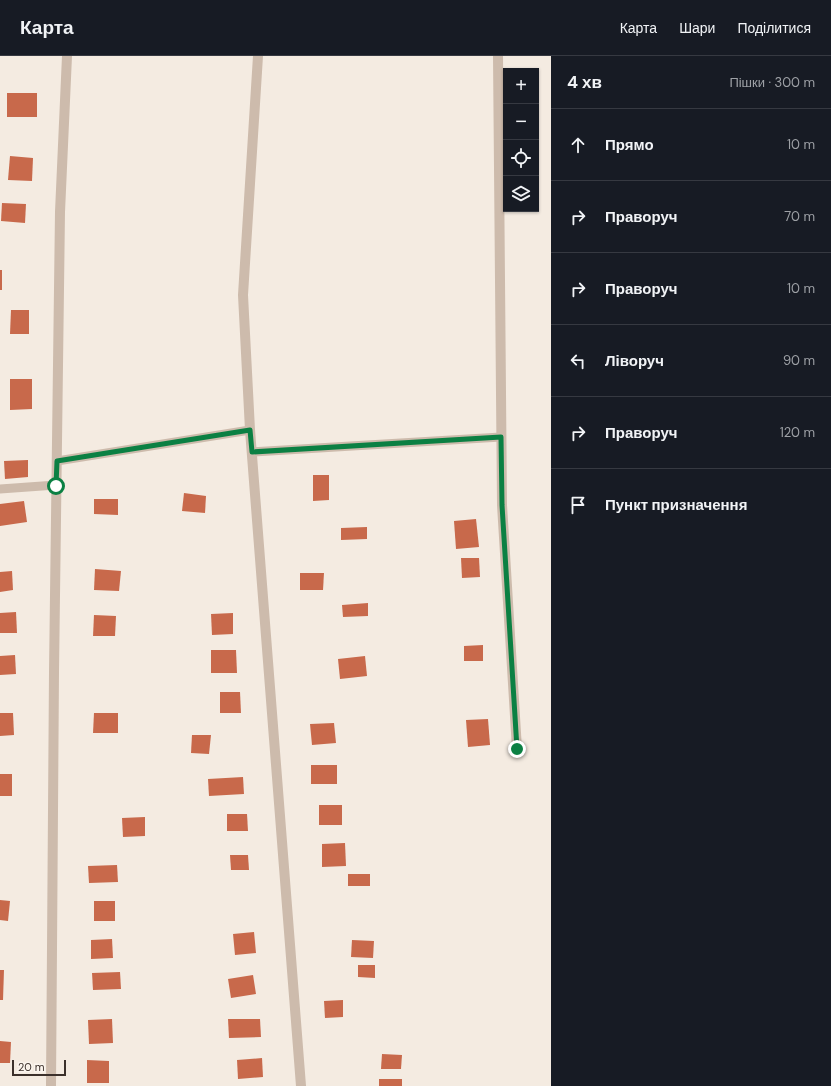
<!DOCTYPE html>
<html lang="uk">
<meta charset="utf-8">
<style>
:root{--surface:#171b24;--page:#242831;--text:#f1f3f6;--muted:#9ea1a6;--line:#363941}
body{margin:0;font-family:"DM Sans",sans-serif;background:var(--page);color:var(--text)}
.controls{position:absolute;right:12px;top:12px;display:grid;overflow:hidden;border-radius:0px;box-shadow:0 1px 3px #0004}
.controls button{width:36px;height:36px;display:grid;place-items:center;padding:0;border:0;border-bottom:1px solid var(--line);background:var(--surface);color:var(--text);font:20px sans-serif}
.scale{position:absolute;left:12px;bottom:10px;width:54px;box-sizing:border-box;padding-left:4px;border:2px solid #3b302b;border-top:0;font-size:11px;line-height:14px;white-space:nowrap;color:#3b302b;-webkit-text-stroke:3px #fbf5ee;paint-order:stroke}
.stop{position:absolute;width:12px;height:12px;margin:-9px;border:3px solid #0b8043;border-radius:50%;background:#fff}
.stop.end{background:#0b8043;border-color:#fff;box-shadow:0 1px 4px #0008}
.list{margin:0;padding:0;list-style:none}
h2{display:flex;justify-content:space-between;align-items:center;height:52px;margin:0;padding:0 16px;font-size:17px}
h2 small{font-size:13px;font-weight:400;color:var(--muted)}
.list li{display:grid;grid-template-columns:26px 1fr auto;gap:12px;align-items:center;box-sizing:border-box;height:72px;padding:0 16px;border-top:1px solid var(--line)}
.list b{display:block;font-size:15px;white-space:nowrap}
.list em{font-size:13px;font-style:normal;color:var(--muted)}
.icon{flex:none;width:22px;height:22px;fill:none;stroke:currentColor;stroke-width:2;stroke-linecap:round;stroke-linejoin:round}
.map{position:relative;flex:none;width:551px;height:1030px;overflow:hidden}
header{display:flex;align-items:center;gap:24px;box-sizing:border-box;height:56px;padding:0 20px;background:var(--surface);border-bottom:1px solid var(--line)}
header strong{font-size:19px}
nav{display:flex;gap:22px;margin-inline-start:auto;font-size:14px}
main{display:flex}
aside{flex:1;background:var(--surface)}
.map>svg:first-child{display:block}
.building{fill:#c8694b}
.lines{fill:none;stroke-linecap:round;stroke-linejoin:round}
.lane{stroke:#cdbbac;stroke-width:9}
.street{stroke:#cdbbac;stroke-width:10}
.route{stroke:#0b8043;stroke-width:5}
</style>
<header>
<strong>Карта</strong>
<nav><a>Карта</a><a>Шари</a><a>Поділитися</a></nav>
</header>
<main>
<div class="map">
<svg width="551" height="1030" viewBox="0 0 551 1030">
<rect width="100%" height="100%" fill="#f4ebe1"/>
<g class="building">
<rect x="7" y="37" width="30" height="24"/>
<path d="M10,100L33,102L32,125L8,124Z"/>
<path d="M2,147L26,148L25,167L1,165Z"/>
<rect x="0" y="214" width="2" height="20"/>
<path d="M11,254H29V278H10Z"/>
<path d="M10,323H32V353L10,354Z"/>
<path d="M28,404V421L5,423L4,405Z"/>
<path d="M313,419H329V444L313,445Z"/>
<path d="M184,437L206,440L205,457L182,455Z"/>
<path d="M94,443H118V459L94,458Z"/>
<path d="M24,445L27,466L0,470V448Z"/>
<path d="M476,463L479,491L456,493L454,465Z"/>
<path d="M367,471V483L341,484V472Z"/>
<path d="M461,502H479L480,521L462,522Z"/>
<path d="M95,513L121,515L119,535L94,534Z"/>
<path d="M12,515L13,534L0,536V516Z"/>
<path d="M300,517H324L323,534H300Z"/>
<path d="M368,547V560L343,561L342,549Z"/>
<path d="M16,556L17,577H0V557Z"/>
<path d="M233,557V578L212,579L211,558Z"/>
<path d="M94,559L116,560L115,580H93Z"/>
<path d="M483,589V605H464V590Z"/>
<path d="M211,594H236L237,617H211Z"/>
<path d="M15,599L16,618L0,619V600Z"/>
<path d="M365,600L367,620L340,623L338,603Z"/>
<path d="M220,636H240L241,657H220Z"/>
<path d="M0,657H13L14,679L0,680Z"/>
<path d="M94,657H118V677H93Z"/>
<path d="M488,663L490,689L468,691L466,664Z"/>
<path d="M334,667L336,687L312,689L310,668Z"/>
<path d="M192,679H211L209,698L191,697Z"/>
<rect x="311" y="709" width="26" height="19"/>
<rect x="0" y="718" width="12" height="22"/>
<path d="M243,721L244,738L209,740L208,723Z"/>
<rect x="319" y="749" width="23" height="20"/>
<path d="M227,758H247L248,775H227Z"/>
<path d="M145,761V780L123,781L122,762Z"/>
<path d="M345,787L346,810L322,811V788Z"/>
<path d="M230,799H248L249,814H231Z"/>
<path d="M117,809L118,826L89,827L88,810Z"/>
<rect x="348" y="818" width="22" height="12"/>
<path d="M0,844L10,845L8,865L0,864Z"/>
<rect x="94" y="845" width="21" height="20"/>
<path d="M254,876L256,897L235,899L233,878Z"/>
<path d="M112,883L113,902L91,903V884Z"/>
<path d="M352,884L374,885L373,902L351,901Z"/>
<path d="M358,909H375V922L358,921Z"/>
<path d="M0,914H4L3,944H0Z"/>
<path d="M120,916L121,933L93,934L92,917Z"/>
<path d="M253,919L256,938L231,942L228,923Z"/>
<path d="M343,944V961L325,962L324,945Z"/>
<path d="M112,963L113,987L89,988L88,964Z"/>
<path d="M228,963H260L261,981L229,982Z"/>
<path d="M0,985L11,986L10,1007H0Z"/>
<path d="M382,998L402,999L401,1013H381Z"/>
<path d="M262,1002L263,1021L238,1023L237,1004Z"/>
<path d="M87,1004L109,1005V1027H87Z"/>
<rect x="379" y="1023" width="23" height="7"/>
</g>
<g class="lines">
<g class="lane">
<path d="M252,396L501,381"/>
<path d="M57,405L250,374"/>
<path d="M0,433L56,429"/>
</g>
<g class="street">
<path d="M258,0L243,239L250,374L301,1030"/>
<path d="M498,0L502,449L517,693"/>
<path d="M51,1030L54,616L60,156L67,0"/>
</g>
</g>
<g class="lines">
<path class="route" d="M56,430L57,405L250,374L252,396L501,381L502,449L517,693"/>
</g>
</svg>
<div class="controls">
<button>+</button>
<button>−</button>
<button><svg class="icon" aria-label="locate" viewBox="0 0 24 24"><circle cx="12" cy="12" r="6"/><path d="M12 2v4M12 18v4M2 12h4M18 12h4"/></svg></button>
<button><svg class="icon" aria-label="layers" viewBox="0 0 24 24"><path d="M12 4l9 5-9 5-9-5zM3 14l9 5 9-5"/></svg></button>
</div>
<div class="scale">20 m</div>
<div class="stop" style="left:56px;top:430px"></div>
<div class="stop end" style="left:517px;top:693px"></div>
</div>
<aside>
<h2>4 хв<small>Пішки · 300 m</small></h2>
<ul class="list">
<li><svg class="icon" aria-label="ahead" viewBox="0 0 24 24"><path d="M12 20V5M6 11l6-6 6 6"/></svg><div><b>Прямо</b></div><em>10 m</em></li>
<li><svg class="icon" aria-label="right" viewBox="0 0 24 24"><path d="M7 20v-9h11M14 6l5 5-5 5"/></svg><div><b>Праворуч</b></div><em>70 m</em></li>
<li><svg class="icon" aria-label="right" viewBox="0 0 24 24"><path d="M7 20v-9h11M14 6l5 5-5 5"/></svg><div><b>Праворуч</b></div><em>10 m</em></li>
<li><svg class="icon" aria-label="left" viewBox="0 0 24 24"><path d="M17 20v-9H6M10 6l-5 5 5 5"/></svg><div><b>Ліворуч</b></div><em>90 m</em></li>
<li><svg class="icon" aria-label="right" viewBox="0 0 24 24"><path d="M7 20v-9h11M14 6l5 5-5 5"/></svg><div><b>Праворуч</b></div><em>120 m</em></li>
<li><svg class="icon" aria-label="arrive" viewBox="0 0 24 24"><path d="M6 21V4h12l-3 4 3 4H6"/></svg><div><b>Пункт призначення</b></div></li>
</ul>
</aside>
</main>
